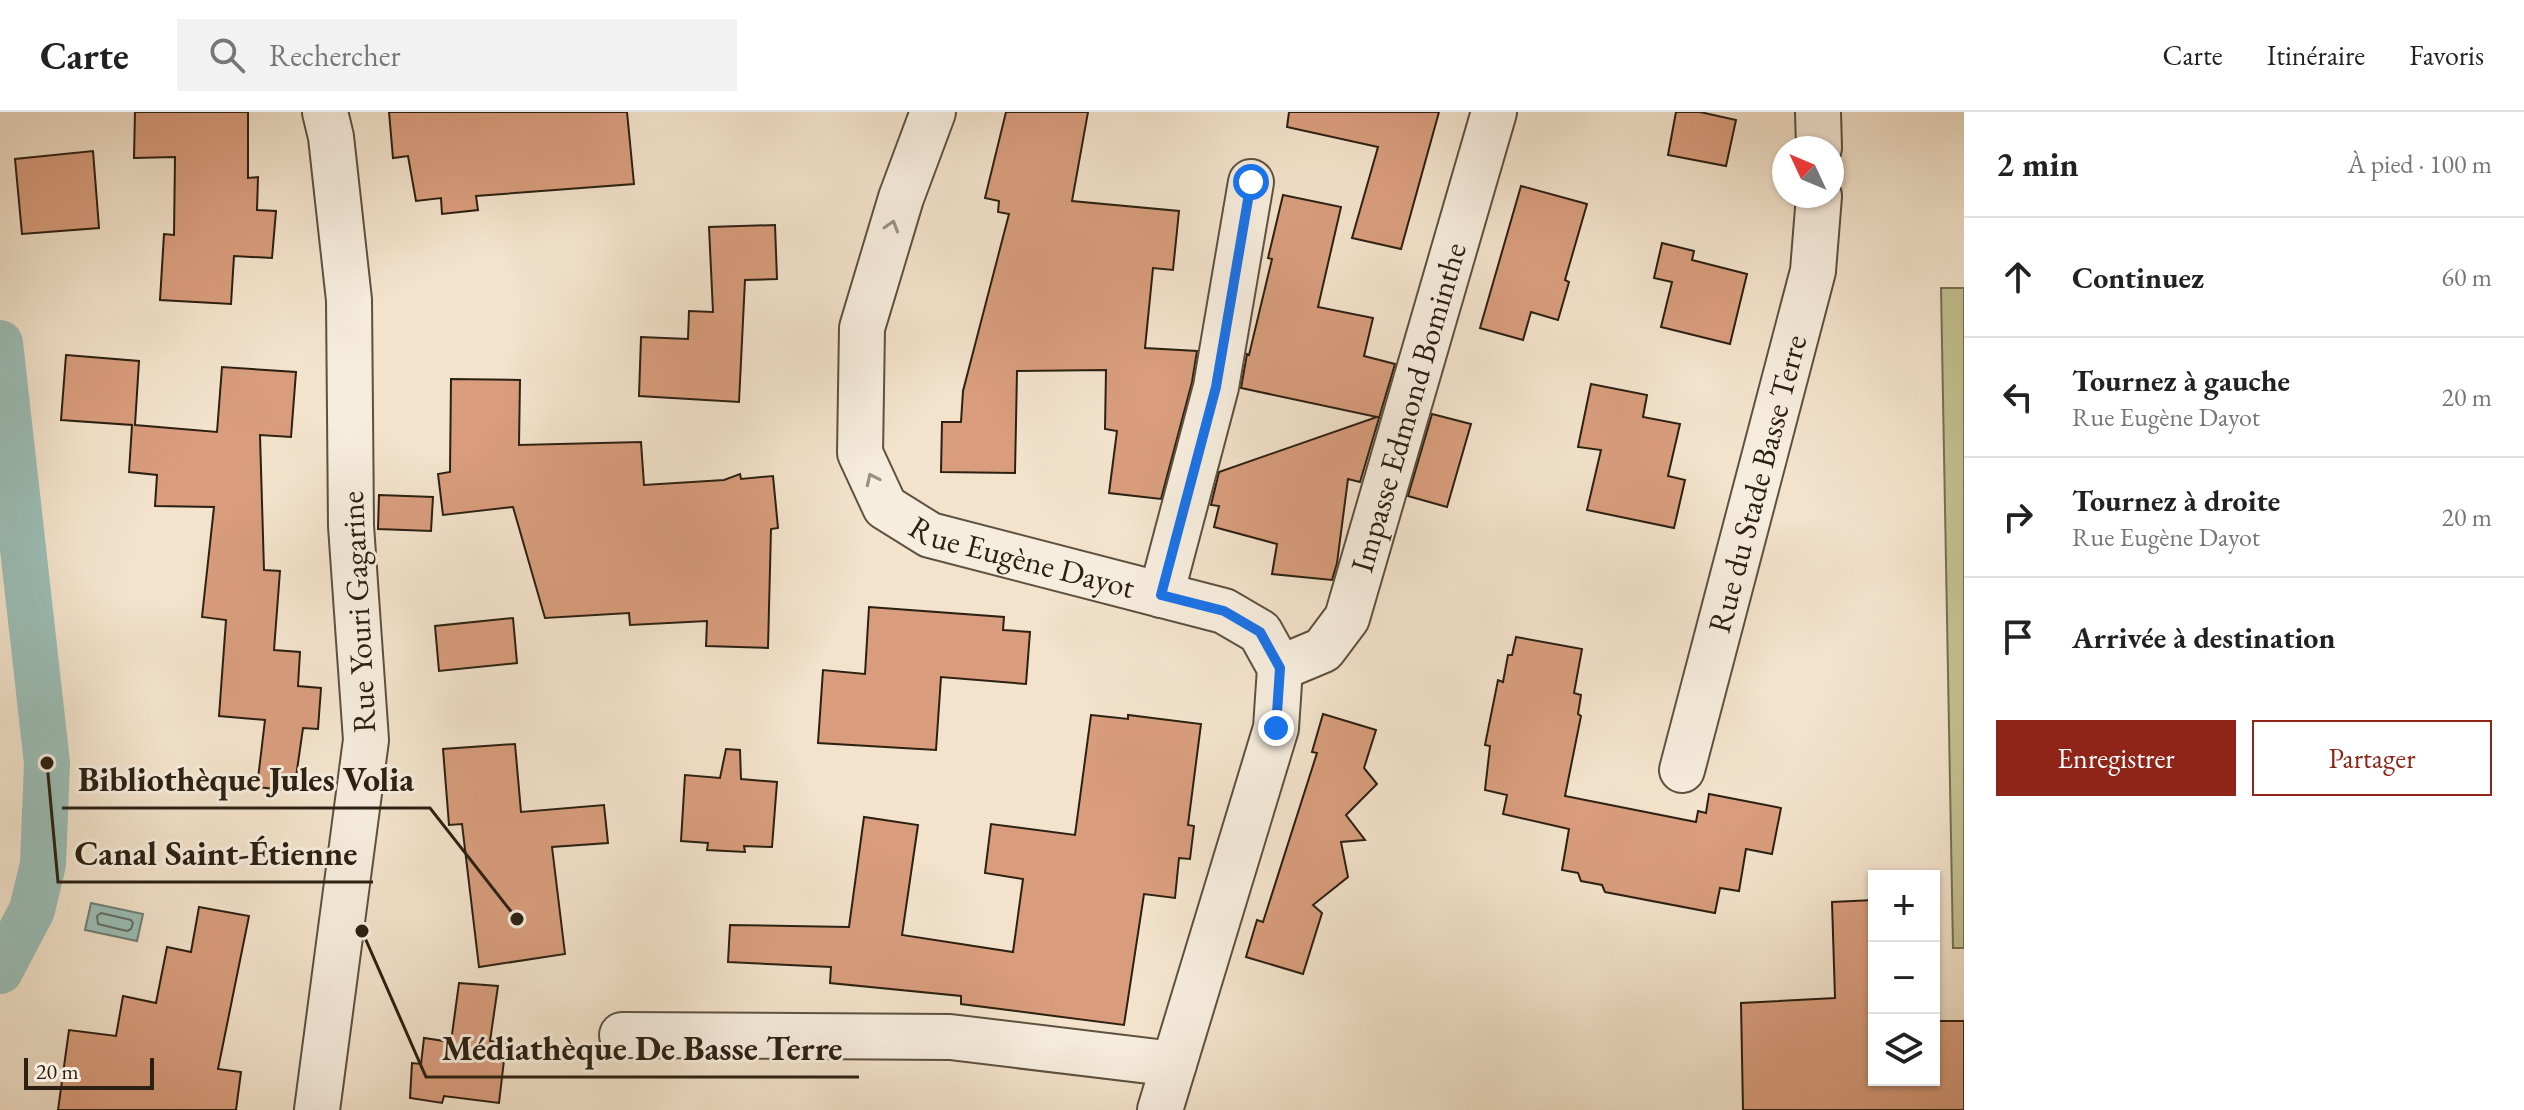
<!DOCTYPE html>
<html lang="fr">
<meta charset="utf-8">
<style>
:root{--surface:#fff;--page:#f2f2f2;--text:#222;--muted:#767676;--line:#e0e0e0;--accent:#8f2418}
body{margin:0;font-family:"EB Garamond",serif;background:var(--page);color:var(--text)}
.controls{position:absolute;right:24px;bottom:24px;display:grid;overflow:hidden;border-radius:0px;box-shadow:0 2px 6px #0004}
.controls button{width:72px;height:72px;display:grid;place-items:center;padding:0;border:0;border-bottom:2px solid var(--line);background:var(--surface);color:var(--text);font:40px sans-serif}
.compass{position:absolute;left:1772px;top:24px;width:72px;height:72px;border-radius:50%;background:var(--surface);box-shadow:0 2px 6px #0004;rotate:314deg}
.scale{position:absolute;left:24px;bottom:20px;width:130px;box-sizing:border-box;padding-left:8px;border:4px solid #2b2012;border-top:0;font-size:22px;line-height:28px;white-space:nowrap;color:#2b2012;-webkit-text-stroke:6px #f7edde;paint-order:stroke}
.stop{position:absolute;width:24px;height:24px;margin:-18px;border:6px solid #1a73e8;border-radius:50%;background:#fff}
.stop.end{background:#1a73e8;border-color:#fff;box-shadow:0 2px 8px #0008}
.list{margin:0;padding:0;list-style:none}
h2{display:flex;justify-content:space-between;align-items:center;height:104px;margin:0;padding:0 32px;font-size:34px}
h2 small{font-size:26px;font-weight:400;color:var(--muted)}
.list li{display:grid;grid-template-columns:52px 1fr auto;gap:24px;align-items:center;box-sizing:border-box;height:120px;padding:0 32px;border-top:2px solid var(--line)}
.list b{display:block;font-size:30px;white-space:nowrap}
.list p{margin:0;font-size:26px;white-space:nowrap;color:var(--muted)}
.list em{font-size:26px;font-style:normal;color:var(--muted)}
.actions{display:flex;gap:16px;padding:24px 32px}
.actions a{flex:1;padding:18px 0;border:2px solid var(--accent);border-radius:0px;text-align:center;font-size:28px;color:var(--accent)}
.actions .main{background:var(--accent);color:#fff}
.icon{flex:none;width:44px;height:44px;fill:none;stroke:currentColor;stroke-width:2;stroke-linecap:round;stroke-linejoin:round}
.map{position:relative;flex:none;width:1964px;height:998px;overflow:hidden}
header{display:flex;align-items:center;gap:48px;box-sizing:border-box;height:112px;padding:0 40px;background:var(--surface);border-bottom:2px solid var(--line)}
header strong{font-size:38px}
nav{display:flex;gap:44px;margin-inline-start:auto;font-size:28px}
.search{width:560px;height:72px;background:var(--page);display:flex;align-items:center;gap:20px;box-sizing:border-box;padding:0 28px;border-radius:0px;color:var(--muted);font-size:30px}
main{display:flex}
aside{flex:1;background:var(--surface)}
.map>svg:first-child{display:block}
.green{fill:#c3c192;stroke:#777052;stroke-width:2}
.water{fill:#9bbeb7;stroke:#6e7f75;stroke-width:2}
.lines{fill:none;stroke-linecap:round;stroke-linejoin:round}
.shore{stroke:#636f64;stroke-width:2}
.canal{stroke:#9bbeb7;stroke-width:46}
.building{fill:#d99d7d;stroke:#2b2012;stroke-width:2}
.minor-casing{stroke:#5d5140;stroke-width:48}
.minor{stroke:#f7edde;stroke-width:44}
.oneway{stroke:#9b9182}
.route{stroke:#1a73e8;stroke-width:10}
.labels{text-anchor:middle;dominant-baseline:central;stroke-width:6;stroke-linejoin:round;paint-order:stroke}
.street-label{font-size:32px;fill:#2b2012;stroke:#f7edde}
.leader{fill:none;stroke:#2b2012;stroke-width:3}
.callout-dot{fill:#2b2012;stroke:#f7edde;stroke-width:3}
.callout-label{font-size:34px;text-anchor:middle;font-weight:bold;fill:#2b2012;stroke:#f7edde;stroke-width:6;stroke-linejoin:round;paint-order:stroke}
</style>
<header>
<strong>Carte</strong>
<div class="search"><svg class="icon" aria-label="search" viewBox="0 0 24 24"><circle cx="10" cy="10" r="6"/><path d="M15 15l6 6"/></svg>Rechercher</div>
<nav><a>Carte</a><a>Itinéraire</a><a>Favoris</a></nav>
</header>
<main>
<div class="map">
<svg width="1964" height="998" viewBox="0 0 1964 998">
<rect width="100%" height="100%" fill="#f3e3cc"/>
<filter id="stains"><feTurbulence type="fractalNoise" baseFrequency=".0025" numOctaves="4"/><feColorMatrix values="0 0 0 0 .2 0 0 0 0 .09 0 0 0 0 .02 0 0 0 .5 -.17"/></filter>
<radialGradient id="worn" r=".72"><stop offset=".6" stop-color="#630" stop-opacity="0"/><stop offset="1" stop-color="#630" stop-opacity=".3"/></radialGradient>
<path class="green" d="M1941,176H1964V836H1953Z"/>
<path class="water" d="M91,791L143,802L137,829L85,818Z"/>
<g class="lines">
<path class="shore" d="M101,801L131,808L133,811L131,817L127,819L98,812L97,804Z"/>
<path class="canal" d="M0,231L47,651L43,752L32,798L0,859"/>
</g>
<g class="building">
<path d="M135,0H248V66L258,65L257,98L276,99L272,146L234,144L231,192L160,188L164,122L174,123L175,45L134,46Z"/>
<path d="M389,0H627L634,72L476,84L478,98L442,102L441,86L416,89L408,44L393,46Z"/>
<path d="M1006,0H1088L1072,89L1179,99L1173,158L1153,156L1145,236L1197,239L1192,270L1161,387L1109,381L1117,319L1105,317L1106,258L1017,259L1015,361L941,360L942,310H961L963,279L1009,102L998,100L999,89L985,86Z"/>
<path d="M1289,0H1439L1401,137L1352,126L1378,35L1287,15Z"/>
<path d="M1676,0H1700L1736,8L1726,54L1668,43Z"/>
<path d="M93,39L99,116L22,122L15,47Z"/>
<path d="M1521,74L1587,92L1565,168L1569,170L1558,208L1531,200L1523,228L1480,216Z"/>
<path d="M1283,83L1341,95L1318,195L1373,206L1364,244L1395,252L1360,370L1348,367L1337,451L1332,468L1272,462L1277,432L1214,415L1219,394L1211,393L1219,360L1377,305L1241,276L1247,242L1249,243L1272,147L1268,146Z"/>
<path d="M775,113L777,167L745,168L739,290L639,284L641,225L688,227L689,199L713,200L709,115Z"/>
<path d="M1662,131L1694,139L1692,148L1747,162L1730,232L1661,215L1672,170L1654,166Z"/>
<path d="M66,243L139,249L135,313L217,320L222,255L296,260L291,325L260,323L264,458L280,459L274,538L300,540L298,574L321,576L318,617L303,616L294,679L257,675L265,608L219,604L226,508L202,505L214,395L155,394L157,363L129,360L132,313L61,308Z"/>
<path d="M451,267L520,268L519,333L641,330L644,373L724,368L740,362L741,367L773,364L778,416L771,417L768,536L706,534L707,509L630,513L629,501L545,506L513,395L443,403L438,362L450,360Z"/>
<path d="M1591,272L1647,283L1643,305L1680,312L1668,364L1685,368L1674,416L1587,398L1601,338L1578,335Z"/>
<path d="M1432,302L1471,312L1447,395L1408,384Z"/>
<path d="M379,383L433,385L431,419L378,417Z"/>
<path d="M869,495L1004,505L1003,518L1030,520L1026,572L941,565L936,638L818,631L823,558L865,562Z"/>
<path d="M513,506L517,551L439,559L435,514Z"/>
<path d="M1516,525L1582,537L1574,581L1581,583L1578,602L1581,604L1565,684L1696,710L1698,699L1706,701L1709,682L1781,696L1772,742L1746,737L1739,779L1720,776L1715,801L1605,780L1602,773L1581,769L1578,761L1562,758L1569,717L1503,702L1507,683L1485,678L1490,634L1485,633L1498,568L1503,570L1508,543H1512Z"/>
<path d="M1323,602L1376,618L1364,656L1377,672L1346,703L1365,728L1341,730L1348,765L1313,793L1322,801L1303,862L1246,845L1257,808L1263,810L1317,641L1312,640Z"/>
<path d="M1091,603L1128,607V603L1201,612L1188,713L1194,714L1190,747L1179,746L1175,786L1144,782L1124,913L961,892V884L830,871L831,855L728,850L730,813L849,815L864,705L918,713L902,823L1013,840L1023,767L985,761L991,712L1075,723Z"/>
<path d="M515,632L521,700L604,693L608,731L552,735L565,842L479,855L462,712L449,713L443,637Z"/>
<path d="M726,637L740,638L741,667L777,670L772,735L744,734L745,740L707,738L708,731L681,729L685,663L720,666Z"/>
<path d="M1874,788V968H1934V909H1964V998H1743L1741,891L1835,886L1832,790Z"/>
<path d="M199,795L249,804L218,957L241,960L236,998H58L69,918L116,924L123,884L156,891L167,835L191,840Z"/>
<path d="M459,871L498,874L490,929L506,931L499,991L444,984L442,991L410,986L412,951L421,952L424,926L451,930Z"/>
</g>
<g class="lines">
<defs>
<g id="minor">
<path id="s1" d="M933,0L901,86L862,216L860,341L885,395L930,423L1224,499L1260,520L1280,556L1276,616L1160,998"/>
<path d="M1818,0L1819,36"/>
<path d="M1161,483L1216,275L1251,70"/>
<path id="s2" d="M1280,556L1323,538L1347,506L1494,0"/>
<path id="s3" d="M1682,658L1813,159L1819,84"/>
<path d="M622,923L950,925L1174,952"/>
<path d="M317,998L366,628L351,414L349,188L331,25L325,0"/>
</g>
</defs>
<use href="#minor" class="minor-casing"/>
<use href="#minor" class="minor"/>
</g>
<defs><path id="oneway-chevron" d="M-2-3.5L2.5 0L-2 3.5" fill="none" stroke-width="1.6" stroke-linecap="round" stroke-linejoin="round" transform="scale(2)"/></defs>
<g class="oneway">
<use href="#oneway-chevron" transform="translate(892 114) rotate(-73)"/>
<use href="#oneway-chevron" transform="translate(872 367) rotate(-115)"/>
</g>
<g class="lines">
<path class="route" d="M1251,70L1216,275L1161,483L1224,499L1260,520L1280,556L1276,616"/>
</g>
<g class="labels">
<g class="street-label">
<text stroke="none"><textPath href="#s2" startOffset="306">Impasse Edmond Bominthe</textPath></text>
<text stroke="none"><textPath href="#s3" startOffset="296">Rue du Stade Basse Terre</textPath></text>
<text stroke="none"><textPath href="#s1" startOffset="560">Rue Eugène Dayot</textPath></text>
<text transform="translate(358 500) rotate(-93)">Rue Youri Gagarine</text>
</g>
</g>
<path class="leader" d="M517 807L430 696H62M47 651L58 770H373M362 819L426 965H859"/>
<g class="callout-dot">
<circle cx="517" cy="807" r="8"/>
<circle cx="47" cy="651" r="8"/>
<circle cx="362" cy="819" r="8"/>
</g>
<g class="callout-label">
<text x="246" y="679">Bibliothèque Jules Volia</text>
<text x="216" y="753">Canal Saint-Étienne</text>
<text x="642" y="948">Médiathèque De Basse Terre</text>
</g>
<rect width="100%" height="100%" filter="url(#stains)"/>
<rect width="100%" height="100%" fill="url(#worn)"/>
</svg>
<div class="controls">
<button>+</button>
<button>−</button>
<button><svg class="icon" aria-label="layers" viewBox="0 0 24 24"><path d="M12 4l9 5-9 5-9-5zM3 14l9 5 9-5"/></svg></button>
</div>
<svg class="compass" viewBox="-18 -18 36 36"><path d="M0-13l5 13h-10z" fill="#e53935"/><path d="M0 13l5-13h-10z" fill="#767676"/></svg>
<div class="scale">20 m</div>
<div class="stop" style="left:1251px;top:70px"></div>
<div class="stop end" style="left:1276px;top:616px"></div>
</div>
<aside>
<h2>2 min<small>À pied · 100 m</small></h2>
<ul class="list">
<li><svg class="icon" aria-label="ahead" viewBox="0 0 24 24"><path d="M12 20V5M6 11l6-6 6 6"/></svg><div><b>Continuez</b></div><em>60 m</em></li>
<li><svg class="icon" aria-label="left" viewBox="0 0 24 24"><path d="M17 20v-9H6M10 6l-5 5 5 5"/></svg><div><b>Tournez à gauche</b><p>Rue Eugène Dayot</p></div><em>20 m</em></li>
<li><svg class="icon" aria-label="right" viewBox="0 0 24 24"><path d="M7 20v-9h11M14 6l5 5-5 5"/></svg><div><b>Tournez à droite</b><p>Rue Eugène Dayot</p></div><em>20 m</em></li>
<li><svg class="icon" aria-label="arrive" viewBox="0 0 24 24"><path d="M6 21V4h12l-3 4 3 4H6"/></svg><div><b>Arrivée à destination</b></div></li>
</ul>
<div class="actions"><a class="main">Enregistrer</a><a>Partager</a></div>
</aside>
</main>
